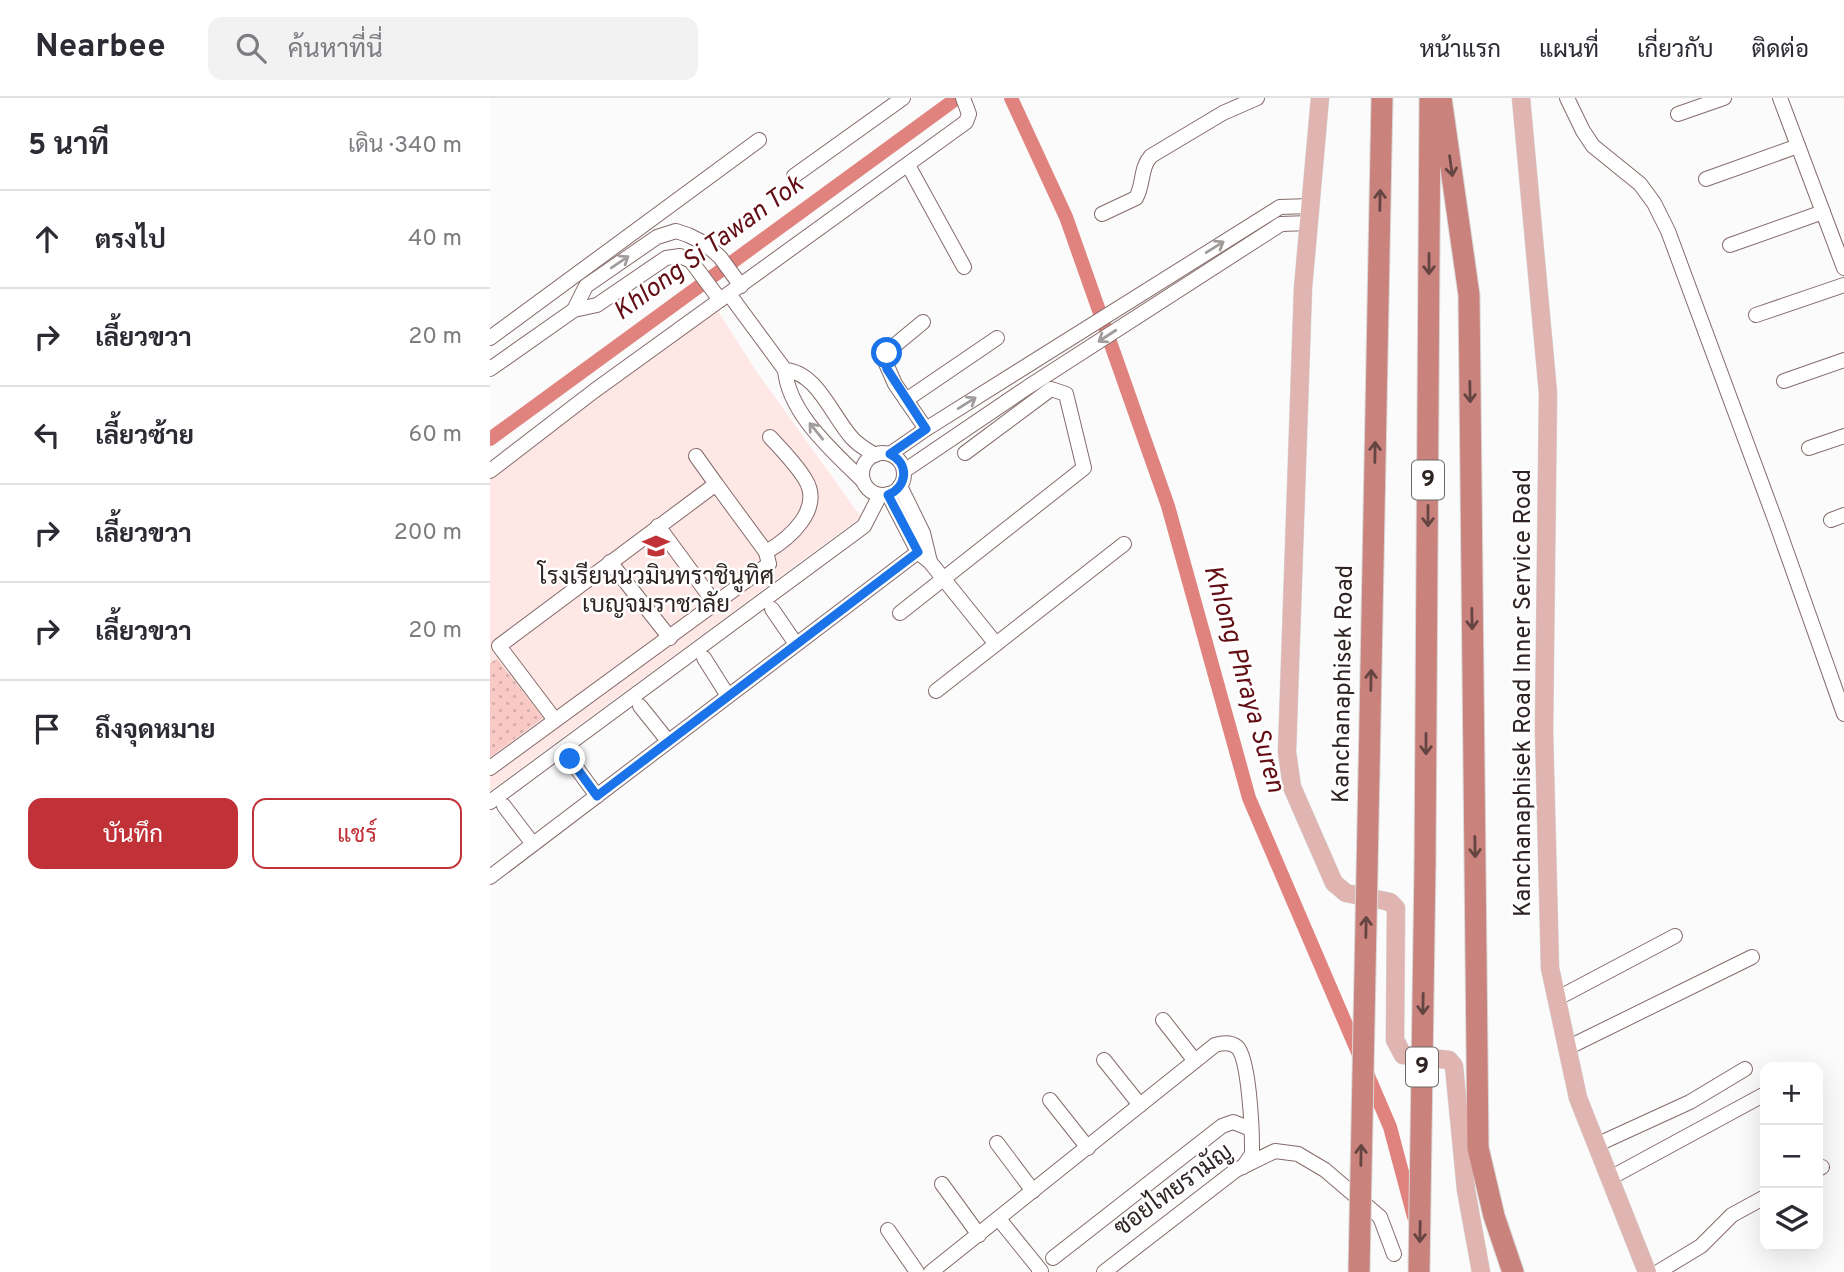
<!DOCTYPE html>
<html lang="th">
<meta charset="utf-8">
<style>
:root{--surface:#fff;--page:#f2f2f3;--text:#2b2b33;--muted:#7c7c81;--line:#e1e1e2;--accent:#c13238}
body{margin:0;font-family:Overpass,Sarabun,sans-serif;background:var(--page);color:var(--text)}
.controls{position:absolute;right:21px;bottom:21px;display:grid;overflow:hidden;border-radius:14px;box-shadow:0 7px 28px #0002}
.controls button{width:63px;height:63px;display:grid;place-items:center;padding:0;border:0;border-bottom:2px solid var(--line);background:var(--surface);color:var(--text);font:35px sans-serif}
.stop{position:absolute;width:21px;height:21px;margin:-16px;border:5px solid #1a73e8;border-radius:50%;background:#fff}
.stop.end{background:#1a73e8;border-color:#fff;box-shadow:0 2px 7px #0008}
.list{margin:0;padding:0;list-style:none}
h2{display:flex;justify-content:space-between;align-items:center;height:91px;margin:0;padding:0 28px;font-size:30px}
h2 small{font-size:23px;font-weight:400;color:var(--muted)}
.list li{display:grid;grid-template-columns:46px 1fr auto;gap:21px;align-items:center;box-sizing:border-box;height:98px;padding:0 28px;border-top:2px solid var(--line)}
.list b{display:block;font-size:26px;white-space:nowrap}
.list em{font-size:23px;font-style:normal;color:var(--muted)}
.actions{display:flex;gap:14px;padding:21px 28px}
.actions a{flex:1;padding:16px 0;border:2px solid var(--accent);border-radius:14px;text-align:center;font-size:24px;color:var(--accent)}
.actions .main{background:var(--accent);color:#fff}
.icon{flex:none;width:38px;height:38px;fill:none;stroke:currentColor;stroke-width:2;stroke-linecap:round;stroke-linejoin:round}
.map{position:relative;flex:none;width:1354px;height:1174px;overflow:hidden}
header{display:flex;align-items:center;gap:42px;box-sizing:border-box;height:98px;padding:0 35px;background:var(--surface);border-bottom:2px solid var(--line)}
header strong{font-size:33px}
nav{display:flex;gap:38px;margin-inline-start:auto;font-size:24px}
.search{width:490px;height:63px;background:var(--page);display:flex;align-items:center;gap:18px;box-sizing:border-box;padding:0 24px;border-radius:14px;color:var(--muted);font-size:26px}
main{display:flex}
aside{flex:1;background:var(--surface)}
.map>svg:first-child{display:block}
.built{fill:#ffe7e5}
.park{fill:url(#park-dots)}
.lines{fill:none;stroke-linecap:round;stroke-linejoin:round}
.canal{stroke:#e0837e;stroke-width:14}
.minor-casing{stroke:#856b69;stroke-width:16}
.major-casing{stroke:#dad8d7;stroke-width:19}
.highway-casing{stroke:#dad8d7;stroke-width:23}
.minor{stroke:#fff;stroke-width:14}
.major{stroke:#dfb4b1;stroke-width:18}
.highway{stroke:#ca827d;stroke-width:21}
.highway-bridge-casing{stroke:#dad8d7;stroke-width:23;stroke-linecap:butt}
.highway-bridge{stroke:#ca827d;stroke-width:21}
.oneway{stroke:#654542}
.oneway2{stroke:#a19c9c}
.route{stroke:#1a73e8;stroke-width:9}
.labels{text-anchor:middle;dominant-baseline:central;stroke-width:5;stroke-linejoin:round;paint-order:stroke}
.shield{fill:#fff;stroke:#6d6665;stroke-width:2}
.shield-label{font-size:23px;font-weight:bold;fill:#2f2423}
.poi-label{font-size:24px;fill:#2f2423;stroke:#fff}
.street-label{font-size:24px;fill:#2f2423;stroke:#fff}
.water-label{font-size:26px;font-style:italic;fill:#620e14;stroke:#fff}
</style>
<header>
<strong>Nearbee</strong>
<div class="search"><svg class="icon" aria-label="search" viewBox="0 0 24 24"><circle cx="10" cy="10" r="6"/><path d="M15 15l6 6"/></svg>ค้นหาที่นี่</div>
<nav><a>หน้าแรก</a><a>แผนที่</a><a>เกี่ยวกับ</a><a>ติดต่อ</a></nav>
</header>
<main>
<aside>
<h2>5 นาที<small>เดิน · 340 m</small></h2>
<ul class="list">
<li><svg class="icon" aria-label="ahead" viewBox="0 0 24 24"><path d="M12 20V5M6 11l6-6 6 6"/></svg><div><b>ตรงไป</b></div><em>40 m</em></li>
<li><svg class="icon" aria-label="right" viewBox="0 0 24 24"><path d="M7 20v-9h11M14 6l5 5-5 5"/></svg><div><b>เลี้ยวขวา</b></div><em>20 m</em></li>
<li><svg class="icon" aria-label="left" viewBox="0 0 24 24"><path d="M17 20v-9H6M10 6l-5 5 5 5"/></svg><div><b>เลี้ยวซ้าย</b></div><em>60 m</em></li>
<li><svg class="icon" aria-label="right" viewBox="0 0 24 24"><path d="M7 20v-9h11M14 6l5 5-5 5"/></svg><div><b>เลี้ยวขวา</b></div><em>200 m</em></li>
<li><svg class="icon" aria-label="right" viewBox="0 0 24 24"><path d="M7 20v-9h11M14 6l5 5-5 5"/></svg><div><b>เลี้ยวขวา</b></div><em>20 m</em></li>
<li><svg class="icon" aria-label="arrive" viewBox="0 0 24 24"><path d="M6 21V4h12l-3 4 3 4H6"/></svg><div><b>ถึงจุดหมาย</b></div></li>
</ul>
<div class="actions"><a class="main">บันทึก</a><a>แชร์</a></div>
</aside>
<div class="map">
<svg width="1354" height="1174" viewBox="0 0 1354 1174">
<defs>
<pattern id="park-dots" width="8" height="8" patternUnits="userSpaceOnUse" patternTransform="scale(1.75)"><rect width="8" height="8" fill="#f8c9c5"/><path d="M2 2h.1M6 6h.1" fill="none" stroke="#d5aca9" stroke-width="1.8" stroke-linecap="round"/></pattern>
</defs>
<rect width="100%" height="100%" fill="#fbfbfb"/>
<path class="built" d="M228,213L266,273L371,419L0,693V378L159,260Z"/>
<path class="park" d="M7,561L53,620L0,659V565Z"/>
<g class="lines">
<g class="canal">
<path d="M521,0L576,119L678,408L759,700L900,1029L924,1119"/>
<path d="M0,341L467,0"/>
</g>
<defs>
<g id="minor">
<path d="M1077,0L1093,33L1103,48L1150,86L1164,105L1178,133L1287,427L1354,616"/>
<path d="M1290,0L1354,170"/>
<path d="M1188,16L1234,0"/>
<path d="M418,67L474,169"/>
<path d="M304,78L413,0"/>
<path d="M1216,81L1308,48"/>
<path d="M612,116L646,100C654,86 650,70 661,58L733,15L767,0"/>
<path d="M1240,147L1333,114"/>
<path d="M239,196L295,272C299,316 343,353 373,383"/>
<path d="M84,212L96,188L167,139L186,133L198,137L214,145L230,159L251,188"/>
<path d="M1266,217L1354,187"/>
<path d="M433,224L404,248L394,261L405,286L436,331"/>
<path d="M0,240L269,42"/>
<path d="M0,271L84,212L107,207L176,160L190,158L201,163L230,202"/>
<path d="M295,272C327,274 342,318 362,340C368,347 377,352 385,357"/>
<path d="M1294,283L1354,262"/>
<path d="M416,302L507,240"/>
<path d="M1319,350L1354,338"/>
<circle cx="393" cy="376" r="21"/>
<path d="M400,356L436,331L790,109L821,108"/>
<path d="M206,358L226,386"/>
<path d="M0,373L104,293L476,24L479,16L473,0"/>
<path d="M414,373L538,289L791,126L819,125"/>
<path d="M410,388L433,435L440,464"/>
<path d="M398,396L428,454L440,464L506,546"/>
<path d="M1341,422L1354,417"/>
<path d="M168,428L226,507"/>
<path d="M276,454C299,441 334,411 315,381C306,366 292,352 280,339"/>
<path d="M120,464L180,540"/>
<path d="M282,511L306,546"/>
<path d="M410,515L594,370L576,296L561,291L475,355"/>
<path d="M214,560L238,598"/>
<path d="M446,593L634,446"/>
<path d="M150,608L178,643"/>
<path d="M80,661L107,698"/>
<path d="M0,670L279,466L276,454L226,386L9,548L65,622"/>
<path d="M0,704L374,428L390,397"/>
<path d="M14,708L43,746"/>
<path d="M0,779L428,454"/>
<path d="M1068,900L1185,838"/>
<path d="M673,922L705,963"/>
<path d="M1077,950L1262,859"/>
<path d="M614,962L650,1007"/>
<path d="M560,1002L598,1050"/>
<path d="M507,1045L543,1093"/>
<path d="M1106,1047L1200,1004L1255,971"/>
<path d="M1328,1071L1332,1069"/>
<path d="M1120,1080L1275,996"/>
<path d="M452,1086L489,1137"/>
<path d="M509,1121L551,1173L549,1174"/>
<path d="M398,1132L427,1174"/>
<path d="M563,1160L732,1028L743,1024L761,1031"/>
<path d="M441,1174L725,947C732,945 741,944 747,949C759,960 762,1030 762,1049V1056L753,1069"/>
<path d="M614,1174L746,1072L785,1053L808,1056L835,1072L890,1119L904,1156"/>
<path d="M1168,1174L1211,1148L1242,1117L1275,1099"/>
</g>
<g id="major">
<path d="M830,0L813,190L797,654L802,689L844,785L856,795L900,804L906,810L905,942L913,957L959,962L964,968L976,1092L991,1174"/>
<path d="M1031,0L1058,295L1054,633L1060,870L1088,1000L1157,1174"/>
</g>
<g id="highway">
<path d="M951,0L979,197L988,1050L1004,1118L1023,1174"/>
<path d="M879,674L892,0"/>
<path d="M935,765L940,0"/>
</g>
</defs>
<use href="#minor" class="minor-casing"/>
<use href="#major" class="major-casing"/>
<use href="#highway" class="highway-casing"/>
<use href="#minor" class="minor"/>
<use href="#major" class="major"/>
<use href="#highway" class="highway"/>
<defs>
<g id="highway-bridge">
<path d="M869,1174L879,674"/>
<path d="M929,1174L935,765"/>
</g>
</defs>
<use href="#highway-bridge" class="highway-bridge-casing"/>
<use href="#highway-bridge" class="highway-bridge"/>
</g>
<defs><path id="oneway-shaft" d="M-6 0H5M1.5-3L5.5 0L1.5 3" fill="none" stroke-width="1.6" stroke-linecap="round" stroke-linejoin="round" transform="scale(1.75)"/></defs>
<g class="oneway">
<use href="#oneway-shaft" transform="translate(961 68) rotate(82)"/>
<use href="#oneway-shaft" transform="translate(890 102) rotate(-89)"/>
<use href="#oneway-shaft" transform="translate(939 166) rotate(90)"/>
<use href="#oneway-shaft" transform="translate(980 294) rotate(89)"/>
<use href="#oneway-shaft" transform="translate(885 354) rotate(-89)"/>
<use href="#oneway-shaft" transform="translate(938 418) rotate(90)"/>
<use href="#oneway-shaft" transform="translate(982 521) rotate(89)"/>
<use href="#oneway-shaft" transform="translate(881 582) rotate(-89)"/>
<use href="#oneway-shaft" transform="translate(936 646) rotate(90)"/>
<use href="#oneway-shaft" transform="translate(985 749) rotate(89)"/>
<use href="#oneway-shaft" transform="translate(876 829) rotate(-89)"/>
<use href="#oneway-shaft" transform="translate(933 906) rotate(91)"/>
<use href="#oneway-shaft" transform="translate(871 1057) rotate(-89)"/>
<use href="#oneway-shaft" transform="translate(930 1134) rotate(91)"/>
</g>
<g class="oneway2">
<use href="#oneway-shaft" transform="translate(725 149) rotate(-32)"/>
<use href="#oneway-shaft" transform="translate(130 164) rotate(-34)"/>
<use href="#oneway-shaft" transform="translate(617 238) rotate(147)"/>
<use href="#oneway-shaft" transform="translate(477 305) rotate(-32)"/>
<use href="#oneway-shaft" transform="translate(326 333) rotate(-129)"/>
</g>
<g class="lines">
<path class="route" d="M80,661L107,698L428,454L398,397C417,389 420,366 400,356L436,331L397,271L394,261L397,255"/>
</g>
<defs>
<symbol id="school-bare" viewBox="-9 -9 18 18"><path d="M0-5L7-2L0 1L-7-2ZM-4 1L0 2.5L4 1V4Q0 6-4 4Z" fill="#c13238" stroke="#fff" stroke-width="2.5" paint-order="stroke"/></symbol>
</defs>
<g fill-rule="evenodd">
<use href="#school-bare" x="147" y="429" width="38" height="38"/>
</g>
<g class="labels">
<g class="shield">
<rect x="922" y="362.5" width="32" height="39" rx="5"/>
<rect x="916" y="949.5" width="32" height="39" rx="5"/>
</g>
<g class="shield-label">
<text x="938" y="382">9</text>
<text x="932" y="969">9</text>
</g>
<g class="poi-label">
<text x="166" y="480">โรงเรียนนวมินทราชินูทิศ<tspan x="166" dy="28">เบญจมราชาลัย</tspan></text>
</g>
<g class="street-label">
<text transform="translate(854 586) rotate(-89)">Kanchanaphisek Road</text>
<text transform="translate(1034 595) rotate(-90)">Kanchanaphisek Road Inner Service Road</text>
<text transform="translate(684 1093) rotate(-36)">ซอยไทยรามัญ</text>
</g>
<g class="water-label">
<text transform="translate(219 151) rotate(-36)">Khlong Si Tawan Tok</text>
<text transform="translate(753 581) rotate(74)">Khlong Phraya Suren</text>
</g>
</g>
</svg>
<div class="controls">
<button>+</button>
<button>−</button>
<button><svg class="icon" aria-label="layers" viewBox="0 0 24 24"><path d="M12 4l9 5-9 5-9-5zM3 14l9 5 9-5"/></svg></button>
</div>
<div class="stop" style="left:397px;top:255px"></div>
<div class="stop end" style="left:80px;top:661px"></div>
</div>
</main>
